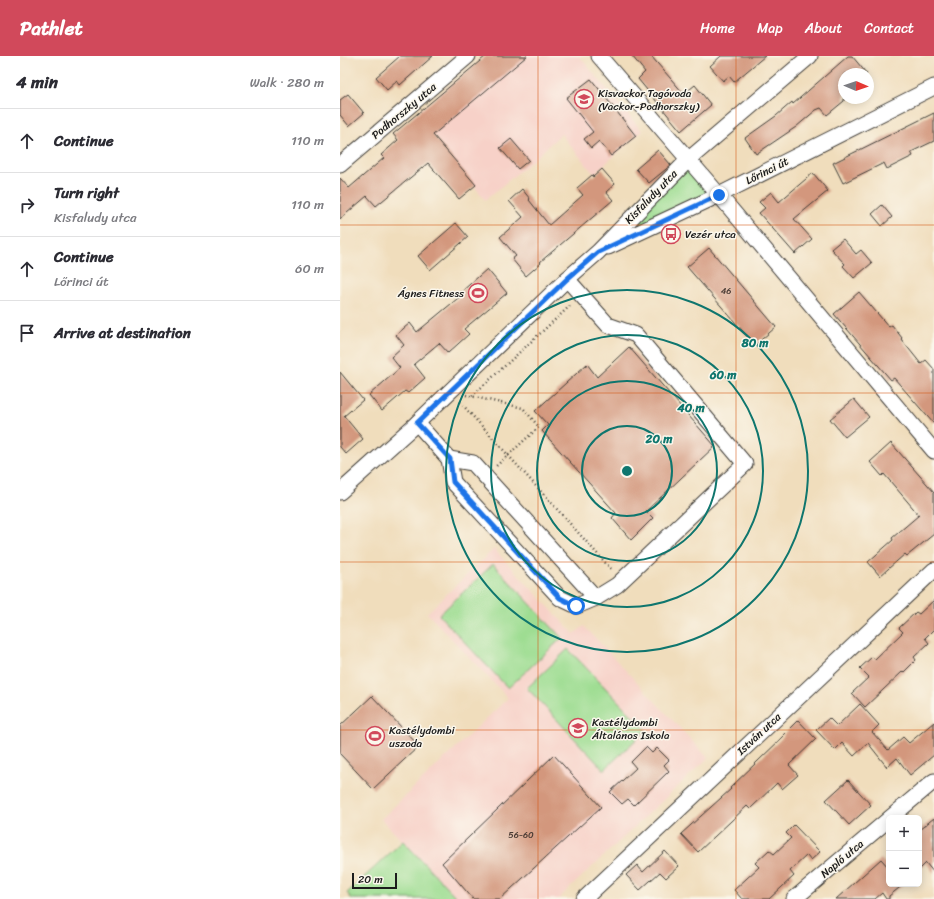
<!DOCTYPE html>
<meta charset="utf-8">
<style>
:root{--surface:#fff;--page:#f2f2f3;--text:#2b2b33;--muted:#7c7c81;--line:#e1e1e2;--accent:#d1495b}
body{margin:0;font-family:Sriracha,sans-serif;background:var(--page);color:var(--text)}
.controls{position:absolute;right:12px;bottom:12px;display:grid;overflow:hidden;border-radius:6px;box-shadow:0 2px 10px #0003}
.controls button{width:36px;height:36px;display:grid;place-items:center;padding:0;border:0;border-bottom:1px solid var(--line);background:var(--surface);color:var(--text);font:20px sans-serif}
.compass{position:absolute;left:498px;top:12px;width:36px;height:36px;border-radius:50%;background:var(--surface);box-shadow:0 2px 10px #0003;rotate:92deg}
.scale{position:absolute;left:12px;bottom:10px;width:45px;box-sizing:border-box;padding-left:4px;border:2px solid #1c1c1c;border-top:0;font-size:11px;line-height:14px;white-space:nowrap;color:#1c1c1c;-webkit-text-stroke:3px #fbf7ec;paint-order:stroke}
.stop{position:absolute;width:12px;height:12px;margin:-9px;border:3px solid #1a73e8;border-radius:50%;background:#fff}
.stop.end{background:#1a73e8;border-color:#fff;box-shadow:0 1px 4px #0008}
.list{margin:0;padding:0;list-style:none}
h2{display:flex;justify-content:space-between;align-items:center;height:52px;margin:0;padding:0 16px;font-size:17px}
h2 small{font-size:13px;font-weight:400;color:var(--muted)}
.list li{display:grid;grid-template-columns:26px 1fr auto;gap:12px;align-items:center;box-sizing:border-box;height:64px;padding:0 16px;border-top:1px solid var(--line)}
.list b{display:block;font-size:15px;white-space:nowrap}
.list p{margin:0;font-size:13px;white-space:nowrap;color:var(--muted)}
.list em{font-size:13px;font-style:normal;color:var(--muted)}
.icon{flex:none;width:22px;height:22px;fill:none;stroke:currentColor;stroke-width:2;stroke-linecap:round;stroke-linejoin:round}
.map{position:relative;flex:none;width:594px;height:843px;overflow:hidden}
header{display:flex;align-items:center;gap:24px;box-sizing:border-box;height:56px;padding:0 20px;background:var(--accent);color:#fff}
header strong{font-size:19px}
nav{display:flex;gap:22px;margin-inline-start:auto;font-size:14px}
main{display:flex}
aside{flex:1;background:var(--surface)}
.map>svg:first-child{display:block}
.built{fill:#f7d1c8}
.green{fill:#9edd92;stroke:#5d7c57}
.building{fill:#d3977d}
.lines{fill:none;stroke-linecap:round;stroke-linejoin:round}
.minor-casing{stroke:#3c3934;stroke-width:17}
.path{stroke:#3c3934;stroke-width:2.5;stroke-dasharray:1 3;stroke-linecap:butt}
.minor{stroke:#fff;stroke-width:15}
.route{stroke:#1a73e8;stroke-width:5}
.grid{fill:none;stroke:#d4530e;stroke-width:1;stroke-opacity:0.55}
.ring{fill:none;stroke:#0f766e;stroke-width:2}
.labels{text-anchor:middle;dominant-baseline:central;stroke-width:3;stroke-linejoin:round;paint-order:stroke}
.number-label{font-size:9px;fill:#4a3b34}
.poi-label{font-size:11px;fill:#1c1c1c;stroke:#fbf7ec;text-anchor:start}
.street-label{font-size:11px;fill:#1c1c1c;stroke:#fbf7ec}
.centre{fill:#0f766e;stroke:#fbf7ec;stroke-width:2}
.ring-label{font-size:12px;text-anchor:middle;font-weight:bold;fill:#0f766e;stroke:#fbf7ec;stroke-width:3;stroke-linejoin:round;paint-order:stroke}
</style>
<header>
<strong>Pathlet</strong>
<nav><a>Home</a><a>Map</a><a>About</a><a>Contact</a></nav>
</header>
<main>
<aside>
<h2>4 min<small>Walk · 280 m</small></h2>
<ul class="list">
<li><svg class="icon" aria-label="ahead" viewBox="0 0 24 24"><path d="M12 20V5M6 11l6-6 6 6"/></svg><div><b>Continue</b></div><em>110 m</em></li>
<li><svg class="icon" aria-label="right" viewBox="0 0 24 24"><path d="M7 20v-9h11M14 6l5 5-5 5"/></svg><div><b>Turn right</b><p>Kisfaludy utca</p></div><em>110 m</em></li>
<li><svg class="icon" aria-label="ahead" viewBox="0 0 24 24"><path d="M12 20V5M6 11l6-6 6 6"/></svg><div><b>Continue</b><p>Lőrinci út</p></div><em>60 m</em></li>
<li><svg class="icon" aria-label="arrive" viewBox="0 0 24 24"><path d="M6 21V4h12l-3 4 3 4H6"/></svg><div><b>Arrive at destination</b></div></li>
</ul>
</aside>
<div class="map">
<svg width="594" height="843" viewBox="0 0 594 843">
<rect width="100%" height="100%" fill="#fbf7ec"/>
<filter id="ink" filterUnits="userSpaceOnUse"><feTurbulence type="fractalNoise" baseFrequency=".025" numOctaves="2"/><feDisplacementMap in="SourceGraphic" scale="8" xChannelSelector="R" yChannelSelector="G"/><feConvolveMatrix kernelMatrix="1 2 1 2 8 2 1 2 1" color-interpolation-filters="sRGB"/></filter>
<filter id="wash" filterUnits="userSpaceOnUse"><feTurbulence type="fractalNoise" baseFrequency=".012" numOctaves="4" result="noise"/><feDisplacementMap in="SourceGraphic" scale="16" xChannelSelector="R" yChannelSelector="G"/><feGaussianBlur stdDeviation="0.9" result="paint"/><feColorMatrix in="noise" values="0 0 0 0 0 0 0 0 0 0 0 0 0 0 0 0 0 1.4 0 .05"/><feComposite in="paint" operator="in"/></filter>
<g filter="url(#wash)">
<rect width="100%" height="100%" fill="#f0ddbc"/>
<g class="built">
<path d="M146,0H239L302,75L254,118L221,78L193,104L145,144L94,79L90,82L72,61Z"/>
<path d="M154,493L234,578L244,570L368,702L218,843H118L41,763L168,642L87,557Z"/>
</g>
<g class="green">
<path d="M348,104L379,139L258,196Z"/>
<path d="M153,508L222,582L168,632L99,559Z"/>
<path d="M228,593L306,674L264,714L187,632Z"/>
<path d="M63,785L118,843H12L7,837Z"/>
</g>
<g id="blocks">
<g class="building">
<path d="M60,0H93L60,29L57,25L47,34L36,21Z"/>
<path d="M146,0H187L93,79L136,129L119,143L88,107L36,150L27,140L0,163V122L9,132L44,102L41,99L58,84L53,78Z"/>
<path d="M292,0H311L344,38L355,29L371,49L341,75L298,23L305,16Z"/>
<path d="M381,0H425L394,26L389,20L383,25L370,10Z"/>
<path d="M508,0H512L527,18H504V45L487,59L481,52L476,54L456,71L416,98L405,82L436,60L452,46L453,48Z"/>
<path d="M251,23L296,80L271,100L259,85L251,92L244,83L253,76L226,42Z"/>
<path d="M8,38L24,57L9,70L0,59V44Z"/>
<path d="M594,57V85L571,96L573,100L547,113L544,107L503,127L493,107Z"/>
<path d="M171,83L189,104L178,113L160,92Z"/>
<path d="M318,94L331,109L309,127L296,113Z"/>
<path d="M262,113L275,128L266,136L273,144L200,206L201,207L186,220L172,203L176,200L160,181L183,161L169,145L182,133L190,143L189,144L209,169L243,139L237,132L252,119L253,121Z"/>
<path d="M473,117L488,135L454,163L472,183L455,198L419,157L425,152L419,146L431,136L439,146Z"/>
<path d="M542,149L552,161L542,170L532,158Z"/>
<path d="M116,167L128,181L90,214L78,200Z"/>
<path d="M503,183L516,198L521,194L532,207L514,222L503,210L505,208L491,193Z"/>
<path d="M369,192L436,271L415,289L347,211Z"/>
<path d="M147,213L167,237L124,273L129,278L108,297L99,287L74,308L85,322L68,337L65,335L42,355L29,339L60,312L51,301L64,289L56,279L70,267L77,276L123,238L121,236Z"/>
<path d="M519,236L549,271L552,269L562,282L561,283L581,308L586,304L594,313V368L554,322L551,324L494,258Z"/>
<path d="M289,291L375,390L306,455L313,462L291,484L272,462L276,457L202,375L208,369L195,355L247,308L257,321Z"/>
<path d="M0,316L23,344L4,360L23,383L6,398L0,391Z"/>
<path d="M514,343L529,361L505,381L490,363Z"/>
<path d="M551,387L594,436V478L567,500L565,498L540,520L528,506L553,484L552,482L579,459L544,418L542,420L530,406Z"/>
<path d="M594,544V573L585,582L589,587L574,601L576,604L563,617L562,616L525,651L512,637L529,621L520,612L532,601L535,603L563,576L559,572L576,556L579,558Z"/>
<path d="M32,640L79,690L33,733L0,698V670Z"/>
<path d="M520,648L539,669L532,676L548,694L563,681L569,687L594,666V699L570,719L557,702L547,711L528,687L514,700L502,687L495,694L476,674L489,662L497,670Z"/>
<path d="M458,664L476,683L449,709L458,719L442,733L437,727L410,753L407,750L358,796L341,778L391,733L390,732L444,680L443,679Z"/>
<path d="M306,691L312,697L317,692L329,704L324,709L329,715L294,749L288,743L282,748L270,736L296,712L291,706Z"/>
<path d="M214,699L261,751L160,843H133L102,807Z"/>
<path d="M508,724L531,749L509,769L486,744Z"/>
<path d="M594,762V817L586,807L579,814V774Z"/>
<path d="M454,769L480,796L471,804L467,799L450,815L454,820L429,843H402L394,834L419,811L415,807L429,794L434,798L451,782L446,777Z"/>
<path d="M325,795L339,810L326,822L320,816L300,834L286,819L297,809L303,816Z"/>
<path d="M541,803L549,812V828H564L549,840V843H546L542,837L535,843H496Z"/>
</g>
</g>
</g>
<g filter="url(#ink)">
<use href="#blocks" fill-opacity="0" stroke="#3c3934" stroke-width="1"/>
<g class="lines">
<defs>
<g id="minor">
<path d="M259,0L379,139L594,395"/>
<path d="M0,109L128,0"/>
<path d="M268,191L379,139L594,31"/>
<path d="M77,367L109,403L113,426L220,542L237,550L256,542L277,529L405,408L296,279L268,269L227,223"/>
<path d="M109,403L133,407L256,542"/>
<path d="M0,436L77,367L227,223L258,196L348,104L470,0"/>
<path d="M550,762L594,725"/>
<path d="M244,843L594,514"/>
<path d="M454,843L549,763"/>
</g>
</defs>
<use href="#minor" class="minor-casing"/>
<g class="path">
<path d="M126,339L183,352L199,371L155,411"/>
<path d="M132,340L231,249"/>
<path d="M120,346L272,514"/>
</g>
<use href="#minor" class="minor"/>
</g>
</g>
<g class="lines" filter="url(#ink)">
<path class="route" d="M236,550L220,542L113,426L110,403L77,367L227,223L258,196L379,139"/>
</g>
<path class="grid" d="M198,0V843M396,0V843M0,169H594M0,337H594M0,506H594M0,674H594"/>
<g class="ring">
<circle cx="287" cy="415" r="45"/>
<circle cx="287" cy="415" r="90"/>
<circle cx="287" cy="415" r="136"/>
<circle cx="287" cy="415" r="181"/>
</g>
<defs>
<symbol id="school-ring" viewBox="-11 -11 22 22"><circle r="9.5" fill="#fbf7ec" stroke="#d1495b" stroke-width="1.5"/><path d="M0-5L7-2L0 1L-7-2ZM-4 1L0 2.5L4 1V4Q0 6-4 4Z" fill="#d1495b"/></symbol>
<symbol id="bus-ring" viewBox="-11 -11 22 22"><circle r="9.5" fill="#fbf7ec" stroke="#d1495b" stroke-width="1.5"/><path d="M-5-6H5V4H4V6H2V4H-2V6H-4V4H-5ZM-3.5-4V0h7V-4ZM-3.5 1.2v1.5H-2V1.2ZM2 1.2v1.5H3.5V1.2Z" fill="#d1495b"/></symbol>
<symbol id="stadium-ring" viewBox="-11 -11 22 22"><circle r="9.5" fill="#fbf7ec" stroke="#d1495b" stroke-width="1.5"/><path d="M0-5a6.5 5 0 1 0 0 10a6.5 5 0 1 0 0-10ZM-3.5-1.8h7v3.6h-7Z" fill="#d1495b"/></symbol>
</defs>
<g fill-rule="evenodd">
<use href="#school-ring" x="233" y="32" width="22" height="22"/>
<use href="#bus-ring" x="320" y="167" width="22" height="22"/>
<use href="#stadium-ring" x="127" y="226" width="22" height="22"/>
<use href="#school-ring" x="227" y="661" width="22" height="22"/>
<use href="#stadium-ring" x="24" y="669" width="22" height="22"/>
</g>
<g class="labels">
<g class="number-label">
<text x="386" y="235">46</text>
<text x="181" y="779">56-60</text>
</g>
<g class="poi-label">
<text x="258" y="37">Kisvackor Tagóvoda<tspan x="258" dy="13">(Vackor-Podhorszky)</tspan></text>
<text x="345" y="178">Vezér utca</text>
<text x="124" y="237" text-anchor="end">Ágnes Fitness</text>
<text x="252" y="666">Kastélydombi<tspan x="252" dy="13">Általános Iskola</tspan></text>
<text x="49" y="674">Kastélydombi<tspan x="49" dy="13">uszoda</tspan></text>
</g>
<g class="street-label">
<text transform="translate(64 55) rotate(-40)">Podhorszky utca</text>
<text transform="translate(427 115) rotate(-27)">Lőrinci út</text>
<text transform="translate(311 141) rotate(-46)">Kisfaludy utca</text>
<text transform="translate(419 678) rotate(-43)">István utca</text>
<text transform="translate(502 803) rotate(-40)">Napló utca</text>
</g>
</g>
<circle cx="287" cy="415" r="6" class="centre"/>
<g class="ring-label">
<text x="415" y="291">80 m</text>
<text x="383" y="323">60 m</text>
<text x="351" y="356">40 m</text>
<text x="319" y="387">20 m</text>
</g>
</svg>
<div class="controls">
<button>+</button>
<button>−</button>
</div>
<svg class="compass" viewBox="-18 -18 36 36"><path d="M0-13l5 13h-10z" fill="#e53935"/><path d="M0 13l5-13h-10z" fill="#7c7c81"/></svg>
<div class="scale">20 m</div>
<div class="stop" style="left:236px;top:550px"></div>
<div class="stop end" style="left:379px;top:139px"></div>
</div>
</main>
